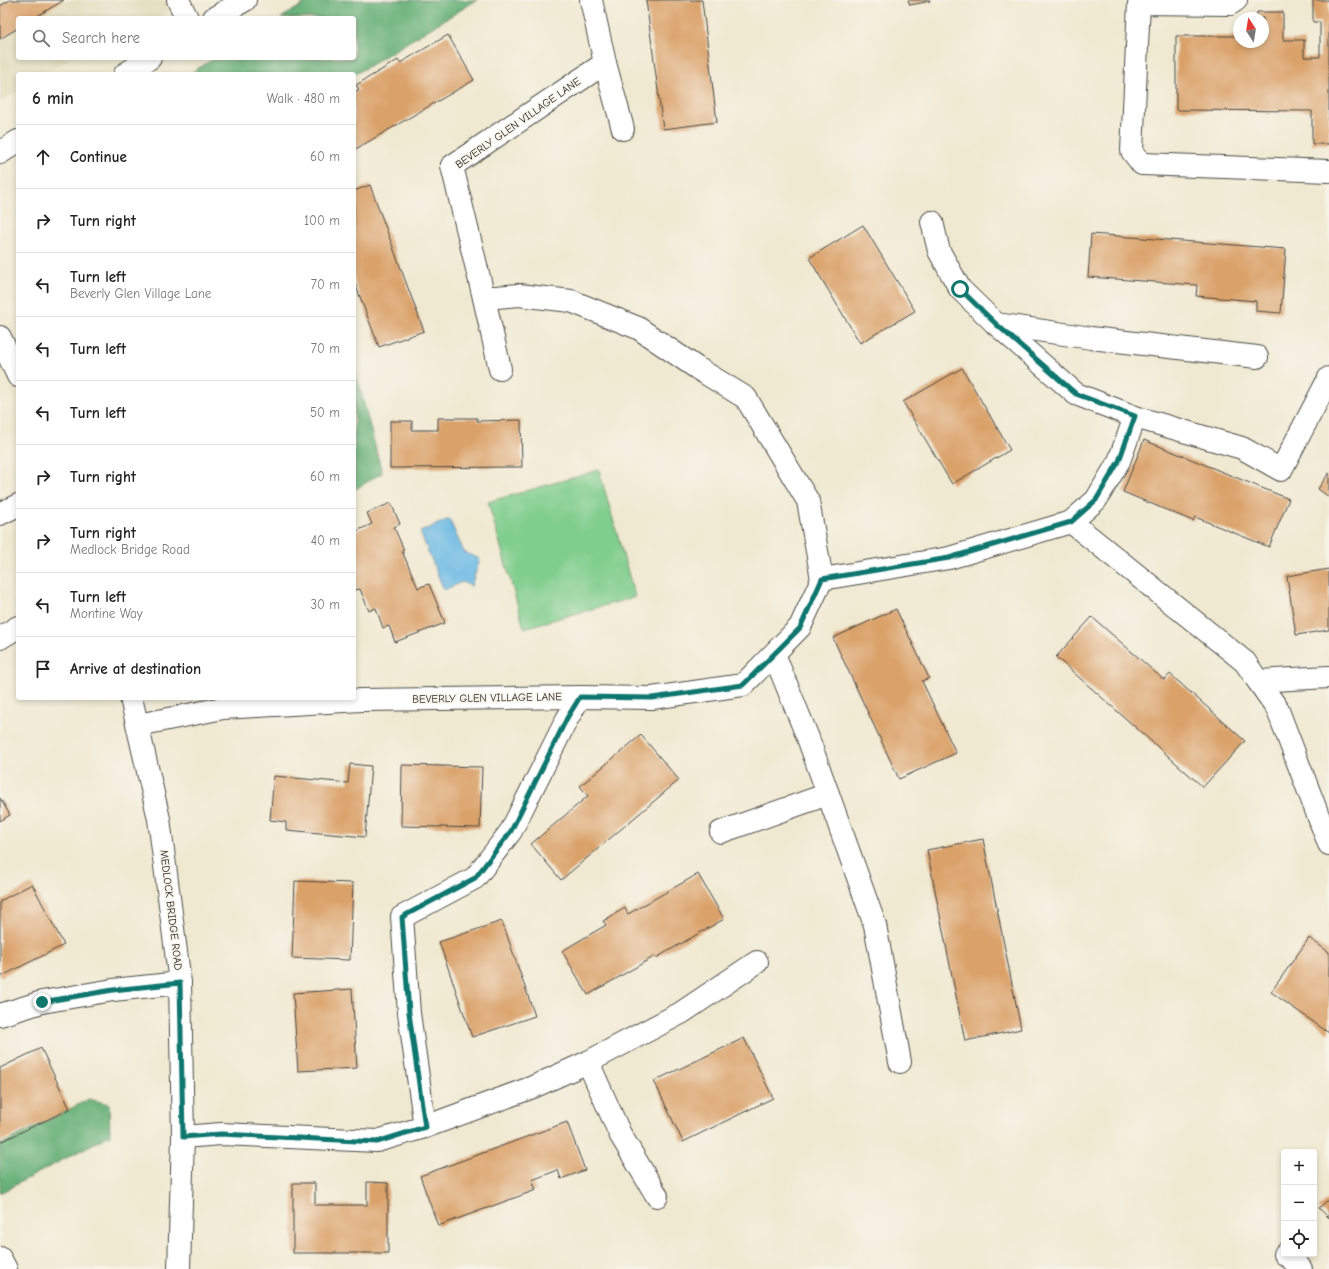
<!DOCTYPE html>
<meta charset="utf-8">
<style>
:root{--surface:#fff;--page:#f2f2f2;--text:#222;--muted:#767676;--line:#e0e0e0}
body{margin:0;font-family:"Comic Neue",sans-serif;background:var(--page);color:var(--text)}
.controls{position:absolute;right:12px;bottom:12px;display:grid;overflow:hidden;border-radius:4px;box-shadow:0 2px 6px #0003}
.controls button{width:36px;height:36px;display:grid;place-items:center;padding:0;border:0;border-bottom:1px solid var(--line);background:var(--surface);color:var(--text);font:20px sans-serif}
.compass{position:absolute;left:1233px;top:12px;width:36px;height:36px;border-radius:50%;background:var(--surface);box-shadow:0 2px 6px #0003;rotate:348deg}
.stop{position:absolute;width:12px;height:12px;margin:-9px;border:3px solid #0f766e;border-radius:50%;background:#fff}
.stop.end{background:#0f766e;border-color:#fff;box-shadow:0 1px 4px #0008}
.list{margin:0;padding:0;list-style:none}
h2{display:flex;justify-content:space-between;align-items:center;height:52px;margin:0;padding:0 16px;font-size:17px}
h2 small{font-size:13px;font-weight:400;color:var(--muted)}
.list li{display:grid;grid-template-columns:26px 1fr auto;gap:12px;align-items:center;box-sizing:border-box;height:64px;padding:0 16px;border-top:1px solid var(--line)}
.list b{display:block;font-size:15px;white-space:nowrap}
.list p{margin:0;font-size:13px;white-space:nowrap;color:var(--muted)}
.list em{font-size:13px;font-style:normal;color:var(--muted)}
.icon{flex:none;width:22px;height:22px;fill:none;stroke:currentColor;stroke-width:2;stroke-linecap:round;stroke-linejoin:round}
.map{position:relative;flex:none;width:1329px;height:1269px;overflow:hidden}
.search{position:absolute;background:var(--surface);box-shadow:0 2px 6px #0003;left:16px;top:16px;width:340px;height:44px;display:flex;align-items:center;gap:10px;box-sizing:border-box;padding:0 14px;border-radius:4px;color:var(--muted);font-size:15px}
.panel{position:absolute;background:var(--surface);box-shadow:0 2px 6px #0003;left:16px;top:72px;width:340px;height:628px;border-radius:4px}
.map>svg:first-child{display:block}
.built{fill:#e1dcbb}
.green{fill:#80ce8d;stroke:#567c5c}
.forest{fill:#68b178;stroke:#4a6e52}
.water{fill:#6ab9e4;stroke:#4a7288}
.building{fill:#daa169}
.lines{fill:none;stroke-linecap:round;stroke-linejoin:round}
.minor-casing{stroke:#494844;stroke-width:24}
.major-casing{stroke:#494844;stroke-width:24}
.minor{stroke:#fff;stroke-width:22}
.major{stroke:#fff;stroke-width:22}
.route{stroke:#0f766e;stroke-width:5}
.labels{text-anchor:middle;dominant-baseline:central;stroke-width:3;stroke-linejoin:round;paint-order:stroke}
.street-label{font-size:11px;fill:#2b2b2b;stroke:#f7f3e8}
</style>
<div class="map">
<svg width="1329" height="1269" viewBox="0 0 1329 1269">
<rect width="100%" height="100%" fill="#f7f3e8"/>
<filter id="ink" filterUnits="userSpaceOnUse"><feTurbulence type="fractalNoise" baseFrequency=".025" numOctaves="2"/><feDisplacementMap in="SourceGraphic" scale="8" xChannelSelector="R" yChannelSelector="G"/><feConvolveMatrix kernelMatrix="1 2 1 2 8 2 1 2 1" color-interpolation-filters="sRGB"/></filter>
<filter id="wash" filterUnits="userSpaceOnUse"><feTurbulence type="fractalNoise" baseFrequency=".012" numOctaves="4" result="noise"/><feDisplacementMap in="SourceGraphic" scale="16" xChannelSelector="R" yChannelSelector="G"/><feGaussianBlur stdDeviation="0.9" result="paint"/><feColorMatrix in="noise" values="0 0 0 0 0 0 0 0 0 0 0 0 0 0 0 0 0 1.4 0 .05"/><feComposite in="paint" operator="in"/></filter>
<g filter="url(#wash)">
<rect width="100%" height="100%" fill="#f0e9d2"/>
<path class="built" d="M0,0H190L158,18H18V58H71L45,74H18V91L0,102Z"/>
<path class="green" d="M599,470L635,597L524,628L488,502Z"/>
<g class="forest">
<path d="M310,0H477L354,75L189,74L215,58H354V18H281Z"/>
<path d="M354,365L382,473L354,490Z"/>
<path d="M89,1099L109,1104L110,1135L0,1193V1145Z"/>
</g>
<path class="water" d="M449,519L464,552L480,559L471,586L462,582L444,590L420,532Z"/>
<g id="blocks">
<g class="building">
<path d="M10,0H64L34,18H18V28L0,39V6Z"/>
<path d="M646,0H702L717,122L663,129Z"/>
<path d="M908,0H930V1L910,5Z"/>
<path d="M1313,0H1329V144H1312V111L1176,110V36H1239V42H1263V18H1257V12H1283V40H1304V57H1320V22H1313Z"/>
<path d="M448,35L474,80L354,150V93L359,89L356,85L398,60L400,63Z"/>
<path d="M370,185L424,331L379,347L354,281V191Z"/>
<path d="M863,225L915,311L860,343L809,258Z"/>
<path d="M1091,234L1286,249L1281,313L1256,311V301L1196,296L1197,285L1088,277Z"/>
<path d="M962,368L1010,450L952,484L903,402Z"/>
<path d="M438,418H477V421L521,420L522,467L390,468V421H412V430H438Z"/>
<path d="M1144,440L1289,499L1269,547L1195,517L1193,521L1123,492Z"/>
<path d="M1329,473V497L1318,489Z"/>
<path d="M391,503L400,524L394,527L404,550L402,551L418,588L429,584L445,623L395,642L389,626L383,628L376,608L369,611L360,589L355,590L354,587V532L372,524L367,513Z"/>
<path d="M1329,569V630L1296,635L1287,576Z"/>
<path d="M896,609L929,678L922,681L956,753L899,779L833,638Z"/>
<path d="M1092,617L1164,680L1170,674L1245,741L1203,787L1056,657Z"/>
<path d="M641,735L679,780L561,880L531,844L588,796L580,786Z"/>
<path d="M350,764L371,766L365,837L286,830V822L270,820L274,776L348,783Z"/>
<path d="M402,765L482,767L480,828L401,826Z"/>
<path d="M0,798L10,815L0,821Z"/>
<path d="M983,839L1021,1029L965,1041L927,850Z"/>
<path d="M698,874L724,919L656,958L655,956L588,995L562,951L606,925L603,921L625,908L628,914Z"/>
<path d="M295,881L353,883L350,960L292,958Z"/>
<path d="M32,884L64,945L0,977V901Z"/>
<path d="M502,921L535,1016L472,1037L439,942Z"/>
<path d="M1309,938L1329,952V1033L1271,992Z"/>
<path d="M352,989L357,1068L298,1071L293,993Z"/>
<path d="M744,1038L773,1098L683,1142L654,1081Z"/>
<path d="M41,1048L70,1109L0,1142V1068Z"/>
<path d="M567,1122L585,1170L561,1179L558,1170L532,1180L536,1190L438,1226L420,1176Z"/>
<path d="M367,1182L388,1183V1253H293V1183H315V1205H367Z"/>
<path d="M1329,1199V1218L1319,1208Z"/>
</g>
</g>
</g>
<g filter="url(#ink)">
<use href="#blocks" fill-opacity="0" stroke="#494844" stroke-width="1"/>
<g class="lines">
<defs>
<g id="minor">
<path d="M178,0L187,18"/>
<path d="M1236,0L1230,4L1139,3L1132,151L1142,164L1329,171"/>
<path d="M214,18L245,0"/>
<path d="M605,63L623,129"/>
<path d="M125,74L150,58"/>
<path d="M0,153L18,141"/>
<path d="M932,222L939,251L960,289L996,324L1076,394L1135,417L1242,448L1281,470L1329,378"/>
<path d="M484,298L500,369"/>
<path d="M996,324L1091,338L1257,357"/>
<path d="M0,514L18,505"/>
<path d="M1071,522L1245,662L1258,681L1329,677"/>
<path d="M822,579L949,558L1071,522L1096,500L1119,461L1135,417"/>
<path d="M0,638L18,627"/>
<path d="M774,654L808,738L875,925L900,1062"/>
<path d="M1258,681L1277,708L1329,844"/>
<path d="M138,725L223,708L362,700L580,697L652,698L743,685L800,627L822,579L808,501L746,398L697,368L638,328L571,301L519,295L484,298L452,166L605,63L591,0"/>
<path d="M721,832L828,794"/>
<path d="M0,1015L42,1002L113,990L180,983"/>
<path d="M588,1062L620,1134L657,1196"/>
<path d="M425,1127L409,1013L402,917L475,878L511,831L567,719L580,697"/>
<path d="M183,1137L221,1134L377,1141L425,1127L533,1087L588,1062L681,1013L757,962"/>
<path d="M1285,1254L1294,1261L1301,1269"/>
<path d="M0,1258L6,1269"/>
</g>
<g id="major">
<path d="M0,337L18,376"/>
<path d="M131,698L159,819L180,983L183,1137L179,1269"/>
</g>
</defs>
<use href="#minor" class="minor-casing"/>
<use href="#major" class="major-casing"/>
<use href="#minor" class="minor"/>
<use href="#major" class="major"/>
</g>
</g>
<g class="lines" filter="url(#ink)">
<path class="route" d="M42,1002L113,990L180,983L183,1137L221,1134L377,1142L425,1127L409,1013L402,917L475,878L511,831L567,718L580,697L652,698L743,685L800,628L822,579L949,558L1071,522L1096,500L1119,461L1135,416L1076,394L996,324L960,289"/>
</g>
<g class="labels">
<g class="street-label">
<text transform="translate(518 123) rotate(-35)">BEVERLY GLEN VILLAGE LANE</text>
<text transform="translate(487 698) rotate(-1)">BEVERLY GLEN VILLAGE LANE</text>
<text transform="translate(171 910) rotate(83)">MEDLOCK BRIDGE ROAD</text>
</g>
</g>
</svg>
<div class="controls">
<button>+</button>
<button>−</button>
<button><svg class="icon" aria-label="locate" viewBox="0 0 24 24"><circle cx="12" cy="12" r="6"/><path d="M12 2v4M12 18v4M2 12h4M18 12h4"/></svg></button>
</div>
<svg class="compass" viewBox="-18 -18 36 36"><path d="M0-13l5 13h-10z" fill="#e53935"/><path d="M0 13l5-13h-10z" fill="#767676"/></svg>
<div class="stop" style="left:960px;top:289px"></div>
<div class="stop end" style="left:42px;top:1002px"></div>
<div class="search"><svg class="icon" aria-label="search" viewBox="0 0 24 24"><circle cx="10" cy="10" r="6"/><path d="M15 15l6 6"/></svg>Search here</div>
<section class="panel">
<h2>6 min<small>Walk · 480 m</small></h2>
<ul class="list">
<li><svg class="icon" aria-label="ahead" viewBox="0 0 24 24"><path d="M12 20V5M6 11l6-6 6 6"/></svg><div><b>Continue</b></div><em>60 m</em></li>
<li><svg class="icon" aria-label="right" viewBox="0 0 24 24"><path d="M7 20v-9h11M14 6l5 5-5 5"/></svg><div><b>Turn right</b></div><em>100 m</em></li>
<li><svg class="icon" aria-label="left" viewBox="0 0 24 24"><path d="M17 20v-9H6M10 6l-5 5 5 5"/></svg><div><b>Turn left</b><p>Beverly Glen Village Lane</p></div><em>70 m</em></li>
<li><svg class="icon" aria-label="left" viewBox="0 0 24 24"><path d="M17 20v-9H6M10 6l-5 5 5 5"/></svg><div><b>Turn left</b></div><em>70 m</em></li>
<li><svg class="icon" aria-label="left" viewBox="0 0 24 24"><path d="M17 20v-9H6M10 6l-5 5 5 5"/></svg><div><b>Turn left</b></div><em>50 m</em></li>
<li><svg class="icon" aria-label="right" viewBox="0 0 24 24"><path d="M7 20v-9h11M14 6l5 5-5 5"/></svg><div><b>Turn right</b></div><em>60 m</em></li>
<li><svg class="icon" aria-label="right" viewBox="0 0 24 24"><path d="M7 20v-9h11M14 6l5 5-5 5"/></svg><div><b>Turn right</b><p>Medlock Bridge Road</p></div><em>40 m</em></li>
<li><svg class="icon" aria-label="left" viewBox="0 0 24 24"><path d="M17 20v-9H6M10 6l-5 5 5 5"/></svg><div><b>Turn left</b><p>Montine Way</p></div><em>30 m</em></li>
<li><svg class="icon" aria-label="arrive" viewBox="0 0 24 24"><path d="M6 21V4h12l-3 4 3 4H6"/></svg><div><b>Arrive at destination</b></div></li>
</ul>
</section>
</div>
